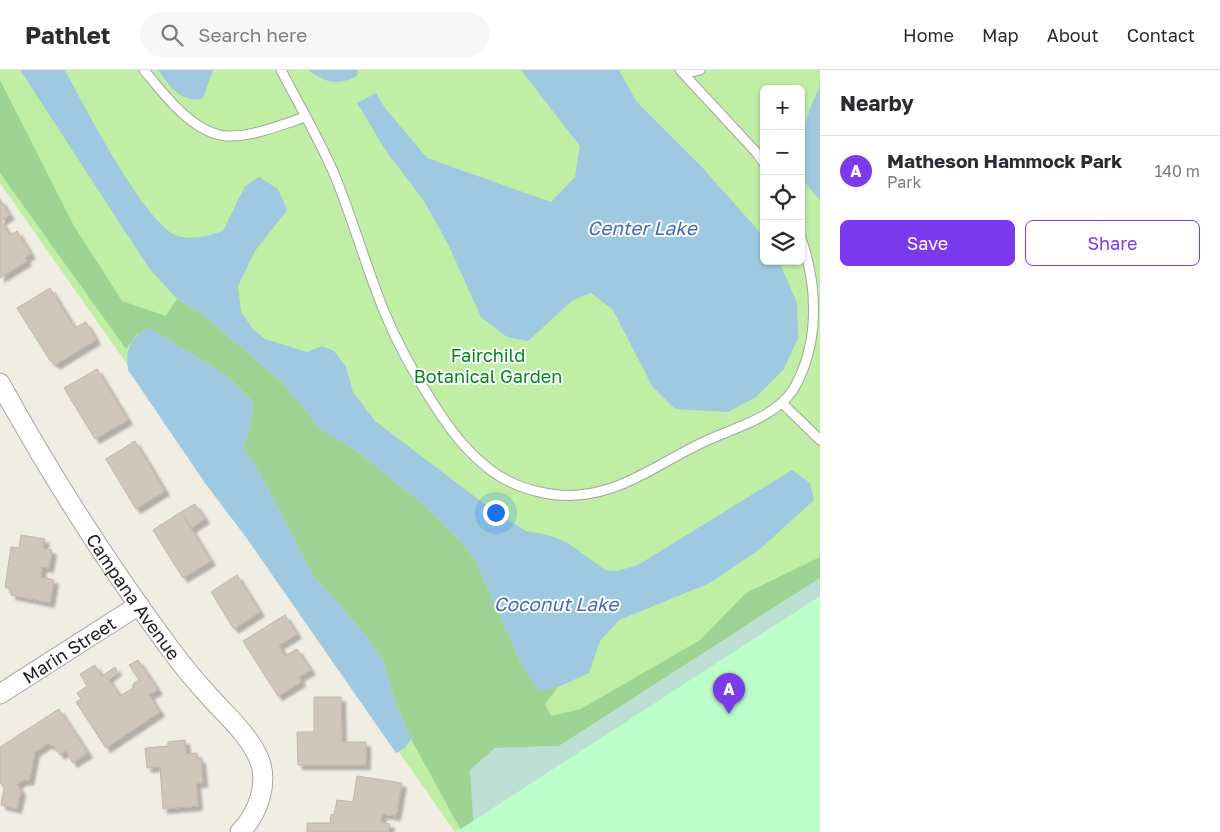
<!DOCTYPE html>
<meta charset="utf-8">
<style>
:root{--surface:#fff;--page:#f7f7f7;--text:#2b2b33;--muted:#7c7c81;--line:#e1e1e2;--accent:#7c3aed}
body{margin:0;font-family:"Golos Text",sans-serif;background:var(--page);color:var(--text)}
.controls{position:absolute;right:15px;top:15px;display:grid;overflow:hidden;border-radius:8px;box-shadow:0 1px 4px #0004}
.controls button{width:45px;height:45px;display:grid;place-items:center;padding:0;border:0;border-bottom:1px solid var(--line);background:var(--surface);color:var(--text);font:25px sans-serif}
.you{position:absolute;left:495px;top:442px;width:18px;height:18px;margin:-12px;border:4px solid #fff;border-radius:50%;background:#1a73e8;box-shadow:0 0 0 8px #1a73e833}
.badge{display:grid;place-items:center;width:32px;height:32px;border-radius:50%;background:var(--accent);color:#fff;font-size:16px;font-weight:700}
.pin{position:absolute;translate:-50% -41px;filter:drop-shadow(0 1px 2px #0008)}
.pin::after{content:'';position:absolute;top:26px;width:18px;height:15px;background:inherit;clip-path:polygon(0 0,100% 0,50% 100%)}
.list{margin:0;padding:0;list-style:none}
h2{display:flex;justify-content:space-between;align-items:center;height:65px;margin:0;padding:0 20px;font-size:21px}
h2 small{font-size:16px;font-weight:400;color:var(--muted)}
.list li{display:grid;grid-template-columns:32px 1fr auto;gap:15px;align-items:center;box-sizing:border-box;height:70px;padding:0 20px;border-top:1px solid var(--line)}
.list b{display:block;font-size:19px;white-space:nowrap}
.list p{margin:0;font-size:16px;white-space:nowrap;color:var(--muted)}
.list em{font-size:16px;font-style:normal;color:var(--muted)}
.actions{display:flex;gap:10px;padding:15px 20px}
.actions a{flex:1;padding:11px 0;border:1px solid var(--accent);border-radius:8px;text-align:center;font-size:18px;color:var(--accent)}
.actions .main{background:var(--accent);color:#fff}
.icon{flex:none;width:28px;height:28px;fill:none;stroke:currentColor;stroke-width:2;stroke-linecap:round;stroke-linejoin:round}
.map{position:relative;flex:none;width:820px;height:762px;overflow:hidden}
header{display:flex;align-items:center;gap:30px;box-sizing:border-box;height:70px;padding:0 25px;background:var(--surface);border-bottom:1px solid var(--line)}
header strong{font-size:24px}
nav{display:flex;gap:28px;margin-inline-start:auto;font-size:18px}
.search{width:350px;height:45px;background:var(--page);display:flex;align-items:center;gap:12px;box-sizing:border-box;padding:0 18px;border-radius:28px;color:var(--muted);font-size:19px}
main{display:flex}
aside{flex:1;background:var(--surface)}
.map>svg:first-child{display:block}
.grass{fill:#bfeea4;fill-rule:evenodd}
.forest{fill:#9ed394}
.wetland{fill:#bedfd4}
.park{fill:#bbfeca}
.water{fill:#9fc9e1}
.building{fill:#d0c7bb;stroke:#c3b5a4;filter:url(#shadow)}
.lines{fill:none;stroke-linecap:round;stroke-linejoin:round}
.service-casing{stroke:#a5a5a5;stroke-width:11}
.minor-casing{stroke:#a5a5a5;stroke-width:21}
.service{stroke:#fff;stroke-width:9}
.minor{stroke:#fff;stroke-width:19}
.labels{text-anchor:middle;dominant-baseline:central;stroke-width:4;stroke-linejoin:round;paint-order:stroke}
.park-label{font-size:18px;fill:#02851f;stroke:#fff}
.street-label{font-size:18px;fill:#1e1e1e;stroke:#fff}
.water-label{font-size:19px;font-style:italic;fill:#426cb5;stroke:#fff}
</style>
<header>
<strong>Pathlet</strong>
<div class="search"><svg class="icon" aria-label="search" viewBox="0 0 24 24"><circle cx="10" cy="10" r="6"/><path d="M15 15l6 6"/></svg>Search here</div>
<nav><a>Home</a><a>Map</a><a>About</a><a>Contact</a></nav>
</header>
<main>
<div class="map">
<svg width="820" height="762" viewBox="0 0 820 762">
<defs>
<filter id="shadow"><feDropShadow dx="4.5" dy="4.5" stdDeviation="1" flood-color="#0004"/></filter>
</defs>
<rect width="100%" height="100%" fill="#f0ede3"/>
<path class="grass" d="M0,0H820V526L455,762L0,113ZM764,19H801V191H764Z"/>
<path class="forest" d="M0,10L74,156L122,231L166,246L177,229L201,243L283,313L321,360L354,379L424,435L461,472L475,490L523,598L539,620L558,617L545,634L551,646L581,639L700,570L746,523L820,487V508L559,676L495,678L474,762H462L411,669L395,631L383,590L366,566L312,503L258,400L243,377L250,360L253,332L227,306L151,259L137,264L126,279L0,103Z"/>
<path class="wetland" d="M820,508V762H474L470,700L495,678L559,676Z"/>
<path class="park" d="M820,526V762H456Z"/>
<g class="water">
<path d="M20,0H65C83,34 143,150 175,165C188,171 210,166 223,161L245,116L259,107L278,119L287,140L255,181L238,216L241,242L253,259L265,269L307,282L322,276L334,281L341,290L346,297L353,322L375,351L495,442L526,461L548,465L568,473L605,500L617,501L638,495L792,400L810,413L814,430L760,479L710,513L619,550L600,571L589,603L558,617L539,621L523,598L475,490L461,472L424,435L354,379L321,360L283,313L201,243L177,229L149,198Z"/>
<path d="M158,0H213L203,28C182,35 168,14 158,0Z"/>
<path d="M308,0H358L357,6C336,16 327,13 308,0Z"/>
<path d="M521,0H619L636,31L701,96L764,167V191H779L797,233L798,269L783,300L756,327L728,342L675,339L652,316L613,240L591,223L573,230L528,271L507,267L481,247L448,174L424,131L386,81L357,33L376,23L385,38L427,88L551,132L575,107L580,76Z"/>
<path d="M820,10V130L802,109C800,86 802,64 809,42C812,30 820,23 820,10Z"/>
<path d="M145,259H151L227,306L253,332L250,360L243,377L258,400L312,503L366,566L383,590L395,631L411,669L405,678L396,683L248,470L205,413L128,300C126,281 128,270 145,259Z"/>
</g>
<g class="building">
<path d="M0,129L10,145L1,151L10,165L17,161L31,184L25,188L27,191L0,208Z"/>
<path d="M50,218L75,258L86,252L96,270L55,295L53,291L51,292L17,238Z"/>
<path d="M97,299L128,350L95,369L64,318Z"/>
<path d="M135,371L165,421L136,439L106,389Z"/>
<path d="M195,434L205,449L191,458L181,442Z"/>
<path d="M181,442L211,491L183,508L153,460Z"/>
<path d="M21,465L45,469L43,478L52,480L49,498L42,497L41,507L54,510L50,533L11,525V520L5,517L11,477L19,478Z"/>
<path d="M237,505L260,542L234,559L211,522Z"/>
<path d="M285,545L297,564L279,575L285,586L297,579L311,600L299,607L301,612L278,626L243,571Z"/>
<path d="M138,590L158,620L149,625L160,642L106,678L76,632L81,629L77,623L87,616L80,604L95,595L102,606L115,597L117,601L108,608L120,626L133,618V614L139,610L129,595Z"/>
<path d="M314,627H341L342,672H366V695H298L297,662H314Z"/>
<path d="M59,639L88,683L73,693L66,681L60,685L54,676L47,674L35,682L29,711L24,710L17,714L21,721L17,739L1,735L4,718L0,712V677Z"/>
<path d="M185,670L186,684L197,683L198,689H201L203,713H196L198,736L163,739L160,697L147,698L145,678L168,676V672Z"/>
<path d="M357,706L402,713L396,746L382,744L381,752L390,754L389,762H307V753H330L331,744L334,745L337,730L353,732Z"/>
</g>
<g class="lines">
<defs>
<g id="service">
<path d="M144,0C164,24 193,64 227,66C252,67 281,55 305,47"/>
<path d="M281,0C299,35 320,70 335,106C353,150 366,197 384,241C397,273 414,304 433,333C449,358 465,380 488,398C504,411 524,419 544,423C610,436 652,395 708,370C736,357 774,348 793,320C820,274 818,217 801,168"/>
<path d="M680,0L756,82L764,93"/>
<path d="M684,4L700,0"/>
<path d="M782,333L820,370"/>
</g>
<g id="minor">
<path id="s1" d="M0,313C51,406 108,495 171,580C183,596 196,612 210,627C227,646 249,665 259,689C269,713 258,744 240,762"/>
<path id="s2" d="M0,624L139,535"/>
</g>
</defs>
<use href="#service" class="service-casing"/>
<use href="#minor" class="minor-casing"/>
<use href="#service" class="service"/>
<use href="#minor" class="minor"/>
</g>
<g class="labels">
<g class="park-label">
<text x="488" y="285">Fairchild<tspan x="488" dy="21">Botanical Garden</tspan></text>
</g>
<g class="street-label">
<text stroke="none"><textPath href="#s1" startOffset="252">Campana Avenue</textPath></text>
<text stroke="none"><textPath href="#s2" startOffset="82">Marin Street</textPath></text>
</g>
<g class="water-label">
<text x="642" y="157">Center Lake</text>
<text x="556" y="533">Coconut Lake</text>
</g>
</g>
</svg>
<div class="controls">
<button>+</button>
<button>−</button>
<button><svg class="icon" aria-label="locate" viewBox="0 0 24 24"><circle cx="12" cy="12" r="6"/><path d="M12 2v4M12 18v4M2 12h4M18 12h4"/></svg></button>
<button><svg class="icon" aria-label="layers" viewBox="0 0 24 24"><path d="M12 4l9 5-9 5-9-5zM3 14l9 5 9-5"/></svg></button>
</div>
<div class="you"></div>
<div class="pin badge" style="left:729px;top:644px">A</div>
</div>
<aside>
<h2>Nearby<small></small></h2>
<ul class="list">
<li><span class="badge">A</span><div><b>Matheson Hammock Park</b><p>Park</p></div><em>140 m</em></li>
</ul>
<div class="actions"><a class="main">Save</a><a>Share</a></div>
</aside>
</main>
